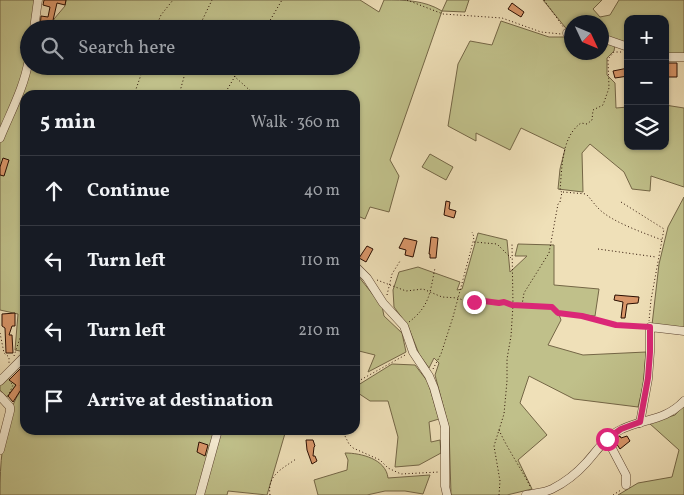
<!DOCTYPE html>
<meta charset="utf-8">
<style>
:root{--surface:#171b24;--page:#20242c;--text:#f1f3f6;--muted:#9ea1a6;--line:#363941}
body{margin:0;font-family:Vollkorn,serif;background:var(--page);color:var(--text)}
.controls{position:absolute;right:15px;top:15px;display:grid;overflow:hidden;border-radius:10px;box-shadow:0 1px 4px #0004}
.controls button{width:45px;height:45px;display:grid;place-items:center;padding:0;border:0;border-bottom:1px solid var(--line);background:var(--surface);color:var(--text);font:25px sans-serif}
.compass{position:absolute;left:564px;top:15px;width:45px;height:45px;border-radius:50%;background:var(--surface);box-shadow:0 1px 4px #0004;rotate:134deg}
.stop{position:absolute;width:15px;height:15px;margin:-11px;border:4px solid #db2777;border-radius:50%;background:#fff}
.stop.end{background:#db2777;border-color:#fff;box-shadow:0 1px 5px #0008}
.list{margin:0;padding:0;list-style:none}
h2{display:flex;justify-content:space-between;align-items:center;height:65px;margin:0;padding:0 20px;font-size:21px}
h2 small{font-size:16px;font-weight:400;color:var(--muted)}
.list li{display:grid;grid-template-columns:32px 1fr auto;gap:15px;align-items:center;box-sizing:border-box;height:70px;padding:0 20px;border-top:1px solid var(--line)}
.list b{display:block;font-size:19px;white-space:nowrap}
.list em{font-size:16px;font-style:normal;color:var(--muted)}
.icon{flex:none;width:28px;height:28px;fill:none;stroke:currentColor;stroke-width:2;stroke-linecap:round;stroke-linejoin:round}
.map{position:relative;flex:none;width:684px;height:495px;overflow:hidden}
.search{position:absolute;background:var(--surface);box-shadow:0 1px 4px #0004;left:20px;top:20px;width:340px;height:55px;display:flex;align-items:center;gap:12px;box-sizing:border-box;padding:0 18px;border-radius:28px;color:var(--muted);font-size:19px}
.panel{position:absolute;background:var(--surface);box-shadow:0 1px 4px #0004;left:20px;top:90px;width:340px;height:345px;border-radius:15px}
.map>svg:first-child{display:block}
.green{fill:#c0c08a;stroke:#746646}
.building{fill:#d99669;stroke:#290d01}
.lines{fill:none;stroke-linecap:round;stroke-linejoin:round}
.minor-casing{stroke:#5a422f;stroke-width:9}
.path{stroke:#290d01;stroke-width:1;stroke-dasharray:1 2.5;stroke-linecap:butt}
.minor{stroke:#f5ebd1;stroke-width:8}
.route{stroke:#db2777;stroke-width:6}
</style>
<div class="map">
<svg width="684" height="495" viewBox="0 0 684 495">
<rect width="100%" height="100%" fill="#efe0b8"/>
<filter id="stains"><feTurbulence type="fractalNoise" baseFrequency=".004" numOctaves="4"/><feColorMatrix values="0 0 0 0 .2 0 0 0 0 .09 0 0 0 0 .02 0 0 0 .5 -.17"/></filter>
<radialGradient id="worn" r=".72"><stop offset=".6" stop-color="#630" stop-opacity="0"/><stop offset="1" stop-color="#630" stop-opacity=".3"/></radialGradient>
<g class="green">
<path d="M0,0H40L36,29H29V66H351V29H52L54,19L65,6L66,0H360L379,12L384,0C405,0 424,0 442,11L447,0H469L465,12L442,11L390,160L399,176L389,212L370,207L365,219L355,215V95H25V352L15,350L18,314L0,310Z"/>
<path d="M543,0H602L593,9L600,17L610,15L619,0H684V55H665V19H628V44L602,35V22H572L571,32H569Z"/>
<path d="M501,21L549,37H571L572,52H602V41L615,45L614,51L607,58V75L615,83L616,108L628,107V146H665V105L684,108V187L651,176L650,191L632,189L624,172L590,144L582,153L583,192L558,189L560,169L565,149L521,128L510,150L476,133V141L448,126L458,64L470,41L492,45Z"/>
<path d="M430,154L453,167L446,180L422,167Z"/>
<path d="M684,197V329L652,325L659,264L668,227Z"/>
<path d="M478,233L507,240L510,272L527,256H515L518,244L554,245V285L599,289L595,316L558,312L561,320L548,345L583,355L646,352L643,386L638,407L574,399L529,376L520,403L547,435L518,460L532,489L507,495H451L449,428L435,375L439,363L434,358L429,368L419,354L408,326L394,307L393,290L399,272L418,267L460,282L457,290L462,289Z"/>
<path d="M355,272L382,306L384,316L402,333L406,352L368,372L375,355L355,350Z"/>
<path d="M392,364L415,365L428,382L439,419L429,422L431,442L440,440L441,453L419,465L395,467L398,437L388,401H370L355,391V387Z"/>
<path d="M7,377L16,385L7,397L0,390V384Z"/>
<path d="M25,381V430H286L267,495L228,491L227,495H0C0,462 2,437 13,405C16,397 22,389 25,381Z"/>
<path d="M684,405V495H618L638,483L672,477L679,450L649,423L675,415Z"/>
<path d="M345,453C361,453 386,459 388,478L430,475L423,494L405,491H385L367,495H318L314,480L347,470L348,460Z"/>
</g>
<g class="building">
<path d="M44,0H66L65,5L57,3L51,29H40L41,16L48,17L50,7L43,5Z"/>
<path d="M512,3L524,12L521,17L508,9Z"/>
<path d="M667,63H677V77H666Z"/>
<path d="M628,68V76L615,78L613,71Z"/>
<path d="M3,158L9,160L4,176L0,175V167Z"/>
<path d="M446,201L450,202L449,209L456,211L454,218L444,215Z"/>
<path d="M431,237L438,238L436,258H430V254H429Z"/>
<path d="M404,238L417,241L413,257L405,255L406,250L399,248Z"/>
<path d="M367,246L373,249L366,262L359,258Z"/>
<path d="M615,295L639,297L638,303L627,304L625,318H621L623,302L614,300Z"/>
<path d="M15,313V326H12L9,335H12L13,353H6L5,328L2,326V314Z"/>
<path d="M23,366L25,368V374L22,379L25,380L20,386L22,388L13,402L8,396L16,385L9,380Z"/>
<path d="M620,436L621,438L627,436L630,441L620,449L614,440Z"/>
<path d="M306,440H313L315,446L314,447L313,456H315L317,461L312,464L307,450Z"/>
<path d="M199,442L208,445L205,456L197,452Z"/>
</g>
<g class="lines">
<defs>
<g id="minor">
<path d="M34,29L38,0"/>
<path d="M567,33H572"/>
<path d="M602,38L628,47"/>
<path d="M665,57H684"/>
<path d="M0,138C11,111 24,88 29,59"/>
<path d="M355,266L367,278L383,303L404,326L413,352L429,376L434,388L445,427V486L447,495"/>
<path d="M0,381L25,356"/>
<path d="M0,396L10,407V411L0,450"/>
<path d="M640,423L648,379L650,352V327L684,331"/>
<path d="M607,439L626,475V485"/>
<path d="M200,495L218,430"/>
<path d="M526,495C534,493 544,493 552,489C564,483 577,473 586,463C597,451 606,436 622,429C645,418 665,421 684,401"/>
</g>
</defs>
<use href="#minor" class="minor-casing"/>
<g class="path">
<path d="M407,0L443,14L502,18L541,32L561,34"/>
<path d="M544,0L564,28"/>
<path d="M155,29L161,15L173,0"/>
<path d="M198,29L212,0"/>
<path d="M265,29L282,0"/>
<path d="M234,76L255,95"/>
<path d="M134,95L144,66"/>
<path d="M179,95L187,66"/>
<path d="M224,95L241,66"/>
<path d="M563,192L586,194C591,199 594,204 599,209C612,222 644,233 662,240"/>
<path d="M621,202L664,229L651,300L649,321"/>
<path d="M474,242L497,244L511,258"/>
<path d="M598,249L656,257"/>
<path d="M377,280L406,291L423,289L442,297L458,298L467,302H504L513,305L552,307L558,313L582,316L616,325L645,326"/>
<path d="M387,295L392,274L400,261"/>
<path d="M522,305L524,293L549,253L558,204L560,202L562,192L560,191C562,169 561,137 581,123L587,124L592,120L593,110L603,105L609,88L608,59L614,52H622"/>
<path d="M409,322C430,306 430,292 435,268"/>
<path d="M0,333L4,353L9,357V363"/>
<path d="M14,356L20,338L25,331"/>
<path d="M433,369L441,354L453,317L473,242L474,237L472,232"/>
<path d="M355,383L407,354"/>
<path d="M8,396L13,385L10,382"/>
<path d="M342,430L349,444L353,448L380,460L388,468L401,474L439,472"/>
<path d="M499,430C508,450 521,468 531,488"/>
<path d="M270,495C267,475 282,469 296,459"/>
<path d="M499,495L500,481L494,446L504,414L507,381V359L511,336L513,305L512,244"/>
<path d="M613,495L621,490"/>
</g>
<use href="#minor" class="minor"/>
</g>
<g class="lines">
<path class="route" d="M474,302L484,301L499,303L504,302L512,305L552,307L558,313L582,316L616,325L650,327V352L648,378L640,422L621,429L607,439"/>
</g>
<rect width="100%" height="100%" filter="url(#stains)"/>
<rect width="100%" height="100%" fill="url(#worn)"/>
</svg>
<div class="controls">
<button>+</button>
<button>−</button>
<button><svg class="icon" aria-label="layers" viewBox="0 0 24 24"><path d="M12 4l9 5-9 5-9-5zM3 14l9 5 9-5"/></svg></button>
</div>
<svg class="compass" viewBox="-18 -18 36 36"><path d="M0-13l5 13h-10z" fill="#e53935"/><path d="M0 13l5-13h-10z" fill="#9ea1a6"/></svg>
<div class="stop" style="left:607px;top:439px"></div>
<div class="stop end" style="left:474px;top:302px"></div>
<div class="search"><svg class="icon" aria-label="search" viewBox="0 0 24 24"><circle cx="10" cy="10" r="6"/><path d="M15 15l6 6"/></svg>Search here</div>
<section class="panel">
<h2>5 min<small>Walk · 360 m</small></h2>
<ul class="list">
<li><svg class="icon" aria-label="ahead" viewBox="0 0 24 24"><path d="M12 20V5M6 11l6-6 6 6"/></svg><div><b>Continue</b></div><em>40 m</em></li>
<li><svg class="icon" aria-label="left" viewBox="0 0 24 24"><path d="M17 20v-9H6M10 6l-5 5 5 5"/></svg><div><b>Turn left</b></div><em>110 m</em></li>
<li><svg class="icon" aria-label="left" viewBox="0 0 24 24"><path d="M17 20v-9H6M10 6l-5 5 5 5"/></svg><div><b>Turn left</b></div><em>210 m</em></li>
<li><svg class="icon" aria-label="arrive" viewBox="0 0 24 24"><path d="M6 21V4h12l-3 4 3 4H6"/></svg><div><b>Arrive at destination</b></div></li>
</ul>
</section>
</div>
